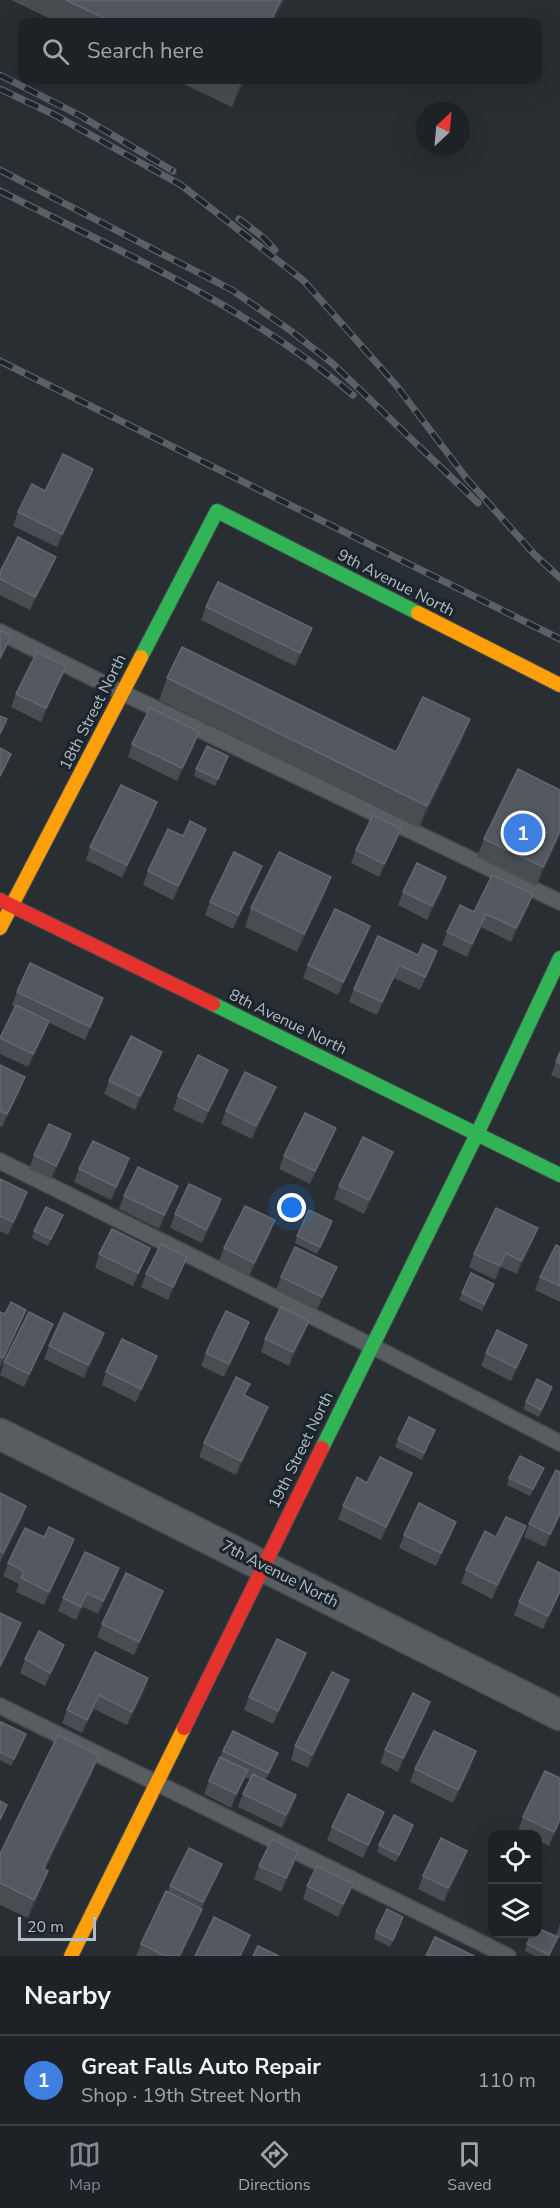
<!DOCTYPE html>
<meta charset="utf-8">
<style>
:root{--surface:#1e2226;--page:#2b2f32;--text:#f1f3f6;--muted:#a1a4a7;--line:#3c3f43;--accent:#818a91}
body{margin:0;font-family:"Nunito Sans",sans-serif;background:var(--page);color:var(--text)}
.controls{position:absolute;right:18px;bottom:18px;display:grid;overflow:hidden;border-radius:12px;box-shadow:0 6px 24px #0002}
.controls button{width:54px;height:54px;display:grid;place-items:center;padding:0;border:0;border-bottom:2px solid var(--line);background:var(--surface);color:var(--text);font:30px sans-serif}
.compass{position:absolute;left:416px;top:102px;width:54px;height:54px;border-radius:50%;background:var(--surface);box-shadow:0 6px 24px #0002;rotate:26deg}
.scale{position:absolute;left:18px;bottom:15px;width:78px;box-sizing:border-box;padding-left:6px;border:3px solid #b1bcc4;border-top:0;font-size:16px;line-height:21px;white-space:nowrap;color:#b1bcc4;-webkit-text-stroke:4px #1b252d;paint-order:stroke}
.you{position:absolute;left:292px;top:1208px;width:21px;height:21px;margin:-15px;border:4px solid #fff;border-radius:50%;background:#1a73e8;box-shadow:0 0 0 9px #1a73e833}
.badge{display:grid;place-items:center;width:39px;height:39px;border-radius:50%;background:var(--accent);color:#fff;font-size:20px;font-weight:700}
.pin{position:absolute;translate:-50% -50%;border:3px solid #fff;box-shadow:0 2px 6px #0006}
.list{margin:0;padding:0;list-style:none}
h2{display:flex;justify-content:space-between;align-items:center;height:78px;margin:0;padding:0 24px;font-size:26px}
h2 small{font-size:20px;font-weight:400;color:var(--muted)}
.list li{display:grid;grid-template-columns:39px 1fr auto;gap:18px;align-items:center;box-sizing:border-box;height:90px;padding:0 24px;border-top:2px solid var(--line)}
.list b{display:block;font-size:22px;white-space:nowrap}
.list p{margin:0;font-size:20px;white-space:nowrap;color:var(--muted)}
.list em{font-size:20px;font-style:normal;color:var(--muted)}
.icon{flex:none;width:33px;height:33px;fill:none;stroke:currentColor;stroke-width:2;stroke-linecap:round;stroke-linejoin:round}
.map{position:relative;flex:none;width:560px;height:1956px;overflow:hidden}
.search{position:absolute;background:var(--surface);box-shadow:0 6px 24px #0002;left:18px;right:18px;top:18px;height:66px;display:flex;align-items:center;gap:15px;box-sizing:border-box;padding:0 21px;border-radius:12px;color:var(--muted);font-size:22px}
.sheet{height:168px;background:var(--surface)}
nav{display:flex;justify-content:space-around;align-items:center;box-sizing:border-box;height:84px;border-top:2px solid var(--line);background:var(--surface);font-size:16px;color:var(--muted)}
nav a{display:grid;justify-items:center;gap:3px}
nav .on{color:var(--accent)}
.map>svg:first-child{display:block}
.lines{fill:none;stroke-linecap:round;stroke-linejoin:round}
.lane-casing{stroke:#464a4d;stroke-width:18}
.street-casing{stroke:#464a4d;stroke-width:33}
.fast-casing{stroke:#464a4d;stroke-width:16}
.slow-casing{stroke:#464a4d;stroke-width:16}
.jam-casing{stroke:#464a4d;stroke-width:16}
.lane{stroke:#575d61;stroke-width:15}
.street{stroke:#575d61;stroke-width:30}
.fast{stroke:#30b455;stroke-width:14}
.slow{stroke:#ff9f0a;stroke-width:14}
.jam{stroke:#e5322d;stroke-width:14}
.rail-casing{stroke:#5b6065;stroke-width:7}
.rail{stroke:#1b252d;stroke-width:4.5;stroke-dasharray:14;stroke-linecap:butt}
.wall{fill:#484d52}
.shaded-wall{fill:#363c40}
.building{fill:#53595e;stroke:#62696e;stroke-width:1.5}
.labels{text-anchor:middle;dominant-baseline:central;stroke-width:6;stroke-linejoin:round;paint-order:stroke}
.street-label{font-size:16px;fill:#b1bcc4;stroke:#1b252d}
</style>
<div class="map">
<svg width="560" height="1956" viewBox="0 0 560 1956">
<rect width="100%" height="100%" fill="#282e32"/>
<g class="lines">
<defs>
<g id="lane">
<path d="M0,632L121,692L560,902"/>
<path d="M0,1161L372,1346L560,1443"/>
<path d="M0,1706L508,1956"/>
</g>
<path id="street" d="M0,1434L560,1715"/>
<g id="fast">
<path d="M141,657L217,511L418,613"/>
<path d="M213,1004L560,1175"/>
<path d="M322,1448L478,1132L560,958"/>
</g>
<g id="slow">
<path d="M418,613L560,685"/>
<path d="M0,928L141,657"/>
<path d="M71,1956L184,1728"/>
</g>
<g id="jam">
<path d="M0,900L213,1004"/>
<path d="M184,1728L322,1448"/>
</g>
</defs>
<use href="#lane" class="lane-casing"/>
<use href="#street" class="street-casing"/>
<use href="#fast" class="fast-casing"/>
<use href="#slow" class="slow-casing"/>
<use href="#jam" class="jam-casing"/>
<use href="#lane" class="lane"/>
<use href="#street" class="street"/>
<use href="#fast" class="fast"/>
<use href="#slow" class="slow"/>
<use href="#jam" class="jam"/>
<defs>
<g id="rail">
<path d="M0,75L79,115L173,171"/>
<path d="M0,89L53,114L181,185L304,281L396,385L467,479L534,554L560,578"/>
<path d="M0,170L232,290L291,331L332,363L478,503"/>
<path d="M0,191C121,252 249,307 353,395"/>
<path d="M239,219L264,238L275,250"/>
<path d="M0,361L560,639"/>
</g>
</defs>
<use href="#rail" class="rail-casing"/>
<use href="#rail" class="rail"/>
</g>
<g class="wall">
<path d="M11,0H284L273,22H57Z"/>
<path d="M175,80H245L232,107Z"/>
<path d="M89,482L57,547L13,526L18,512L45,491Z"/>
<path d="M51,570L30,610L0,595V572Z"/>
<path d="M206,607L307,641L295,666L201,620Z"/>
<path d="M167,678L396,752L470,719L461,742L419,828L159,700Z"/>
<path d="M61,679L41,722L11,707L16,694Z"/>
<path d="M132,744L195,745L177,781L128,757Z"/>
<path d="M228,756L215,786L194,776L196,769Z"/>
<path d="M157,802L152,816L122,878L86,860L90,847Z"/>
<path d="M560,836L536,886L477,857L484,839Z"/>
<path d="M201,842L173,900L143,885L148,871Z"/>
<path d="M396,842L379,877L351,863L356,850Z"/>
<path d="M446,877L442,891L427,920L398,905L403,892Z"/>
<path d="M257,879L233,929L205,915L210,902Z"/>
<path d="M533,894L528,908L511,942L481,927L467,957L442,945L447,932L474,912Z"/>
<path d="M324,896L297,952L245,927L251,908Z"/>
<path d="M370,926L365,939L338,995L303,978L308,965Z"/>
<path d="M378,936L432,965L420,990L394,978L377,1015L349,1002L354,989Z"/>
<path d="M17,992L103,998L98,1012L85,1040L48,1022L44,1035L28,1067L0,1054V1038L15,1007L12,1005Z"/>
<path d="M162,1052L157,1065L135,1110L104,1094L109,1081Z"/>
<path d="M560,1052V1079L551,1075Z"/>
<path d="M0,1065L20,1091L2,1127L0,1126Z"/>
<path d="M223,1083L203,1124L173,1110L178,1096Z"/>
<path d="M276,1087L271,1100L252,1139L221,1124L226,1111Z"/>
<path d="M336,1128L331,1141L310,1184L279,1169L284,1156Z"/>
<path d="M71,1134L67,1148L51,1179L29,1169L34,1155Z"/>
<path d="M388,1165L364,1214L334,1199L339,1186Z"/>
<path d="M79,1169L125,1172L111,1200L74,1182Z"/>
<path d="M0,1179L27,1192L23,1205L8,1235L0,1231Z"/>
<path d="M178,1186L173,1200L159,1229L119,1209L124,1196Z"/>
<path d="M217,1212L202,1243L170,1228L175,1214Z"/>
<path d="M63,1215L48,1246L32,1238L34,1231Z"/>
<path d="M330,1228L317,1254L295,1243L297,1236Z"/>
<path d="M538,1228L533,1241L517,1274L501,1267L495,1280L469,1267L474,1254Z"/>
<path d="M270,1234L249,1276L219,1261L224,1248Z"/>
<path d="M560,1247V1302L535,1290L540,1277Z"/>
<path d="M99,1254L145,1261L133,1286L95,1268Z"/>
<path d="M187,1257L182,1270L168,1300L141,1287L146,1274Z"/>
<path d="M337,1267L332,1280L317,1310L276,1290L281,1277Z"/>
<path d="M494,1284L482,1311L459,1300L462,1293Z"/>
<path d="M0,1312L21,1323L0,1367Z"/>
<path d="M249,1322L244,1335L224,1377L201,1366L206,1353Z"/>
<path d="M104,1333L100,1346L84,1378L44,1359L49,1346Z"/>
<path d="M304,1334L289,1366L261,1352L265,1339Z"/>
<path d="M48,1337L24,1387L0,1375L4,1362Z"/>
<path d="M527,1345L522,1358L511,1381L481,1366L486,1353Z"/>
<path d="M157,1356L152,1370L136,1402L102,1385L106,1372Z"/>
<path d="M550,1394L539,1417L523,1409L526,1402Z"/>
<path d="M263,1420L236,1475L199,1457L204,1443Z"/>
<path d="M435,1430L422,1460L395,1447L398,1440Z"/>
<path d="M541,1475L530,1496L507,1485L509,1478Z"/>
<path d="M367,1483L407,1486L381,1540L338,1519L343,1506Z"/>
<path d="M0,1493L22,1519L0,1563Z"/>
<path d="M560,1516L545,1547L524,1537L529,1524Z"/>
<path d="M456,1522L451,1535L436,1566L399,1548L404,1535Z"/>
<path d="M44,1537L74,1539L69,1553L44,1605L16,1592L19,1584L3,1576L8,1563Z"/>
<path d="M496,1537L521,1540L492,1599L461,1583L466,1570Z"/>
<path d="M114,1582L98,1614L83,1607L76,1620L58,1611L63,1598Z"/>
<path d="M560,1594L543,1629L514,1615L519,1602Z"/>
<path d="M158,1604L134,1655L97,1637L102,1624Z"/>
<path d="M95,1652L148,1678L144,1692L127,1725L94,1709L82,1733L62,1723L67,1710Z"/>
<path d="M306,1653L301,1667L273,1724L244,1710L249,1697Z"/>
<path d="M59,1658L45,1686L20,1673L25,1659Z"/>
<path d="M344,1693L308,1768L291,1760L295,1746Z"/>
<path d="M425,1715L398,1772L380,1763L385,1750Z"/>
<path d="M0,1725L26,1734L11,1766L0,1760Z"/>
<path d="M223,1751L273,1766L266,1780L296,1795L292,1808L282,1828L238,1807L243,1794L250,1779L245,1777L231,1808L204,1794L209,1781Z"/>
<path d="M472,1765L453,1803L410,1782L415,1769Z"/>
<path d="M92,1774L45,1870L41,1890L28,1918L0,1905V1854Z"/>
<path d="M523,1817L560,1822L549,1846L537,1840V1834H526L518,1831Z"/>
<path d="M379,1825L363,1858L327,1840L332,1827Z"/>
<path d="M413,1825L396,1862L377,1852L379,1845Z"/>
<path d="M467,1851L462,1864L444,1902L418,1889L423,1876Z"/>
<path d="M222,1864L217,1877L202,1908L197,1922L181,1956H136L141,1944L168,1892L170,1886Z"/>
<path d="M294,1865L281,1892L254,1879L259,1866Z"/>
<path d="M353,1884L348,1897L338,1917L303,1899L307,1886Z"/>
<path d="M403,1917L390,1947L374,1939L376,1932Z"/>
<path d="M560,1924V1938L556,1936Z"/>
<path d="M558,1937L549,1956H535L525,1951L527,1944Z"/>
</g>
<g class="shaded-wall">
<path d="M281,0H284L273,22H270Z"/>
<path d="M243,80H245L232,107L240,84Z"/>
<path d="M93,469L89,482L57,547L62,534Z"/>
<path d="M56,557L51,570L30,610L35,597Z"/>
<path d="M312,628L307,641L295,666L300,653Z"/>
<path d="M11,636L6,649L0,661V658Z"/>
<path d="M66,666L61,679L41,722L46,708Z"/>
<path d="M470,719L461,742L419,828L427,806Z"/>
<path d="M199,732L195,745L177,781L182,768Z"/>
<path d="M11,754L6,767L0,779V776Z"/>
<path d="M157,802L152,816L122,878L127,865Z"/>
<path d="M206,829L201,842L173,900L178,886Z"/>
<path d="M401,829L396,842L379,877L384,864Z"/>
<path d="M560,831V836L536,886L543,867Z"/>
<path d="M262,866L257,879L233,929L238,915Z"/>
<path d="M331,877L324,896L297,952L304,934Z"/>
<path d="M446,877L442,891L427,920L432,906Z"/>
<path d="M533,894L528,908L511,942L516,928Z"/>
<path d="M486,914L481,927L467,957L472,944Z"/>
<path d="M370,926L365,939L338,995L343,982Z"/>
<path d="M437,951L432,965L420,990L425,977Z"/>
<path d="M399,965L394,978L377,1015L382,1002Z"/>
<path d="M103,998L98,1012L85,1040L90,1027Z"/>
<path d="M49,1021L44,1035L28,1067L33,1054Z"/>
<path d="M162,1052L157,1065L135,1110L140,1096Z"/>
<path d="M228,1070L223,1083L203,1124L208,1111Z"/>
<path d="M25,1077L20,1091L2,1127L7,1114Z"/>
<path d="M276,1087L271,1100L252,1139L256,1126Z"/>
<path d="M336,1128L331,1141L310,1184L315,1171Z"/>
<path d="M71,1134L67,1148L51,1179L56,1166Z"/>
<path d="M393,1152L388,1165L364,1214L369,1200Z"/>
<path d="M129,1158L125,1172L111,1200L116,1187Z"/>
<path d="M178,1186L173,1200L159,1229L164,1215Z"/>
<path d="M27,1192L23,1205L8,1235L13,1222Z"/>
<path d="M221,1199L217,1212L202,1243L206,1230Z"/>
<path d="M275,1220L270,1234L249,1276L254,1263Z"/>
<path d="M538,1228L533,1241L517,1274L521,1261Z"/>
<path d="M150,1248L145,1261L133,1286L138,1273Z"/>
<path d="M506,1253L501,1267L495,1280L500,1266Z"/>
<path d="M187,1257L182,1270L168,1300L173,1287Z"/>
<path d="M337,1267L332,1280L317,1310L322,1297Z"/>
<path d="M26,1310L21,1323L0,1367L3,1358Z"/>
<path d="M309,1321L304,1334L289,1366L293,1352Z"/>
<path d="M249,1322L244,1335L224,1377L229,1364Z"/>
<path d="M53,1324L48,1337L24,1387L29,1374Z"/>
<path d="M104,1333L100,1346L84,1378L88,1365Z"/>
<path d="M527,1345L522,1358L511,1381L516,1368Z"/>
<path d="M157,1356L152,1370L136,1402L141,1389Z"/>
<path d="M268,1407L263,1420L236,1475L241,1461Z"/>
<path d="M412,1473L407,1486L381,1540L386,1527Z"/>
<path d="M26,1506L22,1519L0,1563L3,1553Z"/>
<path d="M560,1513V1516L545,1547L550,1534Z"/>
<path d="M456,1522L451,1535L436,1566L441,1553Z"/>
<path d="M526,1526L521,1540L492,1599L497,1585Z"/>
<path d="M74,1539L69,1553L44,1605L49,1592Z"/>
<path d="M119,1568L114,1582L98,1614L103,1601Z"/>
<path d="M163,1591L158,1604L134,1655L139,1642Z"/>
<path d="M560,1591V1594L543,1629L548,1616Z"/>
<path d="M87,1593L83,1607L76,1620L81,1607Z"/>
<path d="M21,1623L16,1637L0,1669V1666Z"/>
<path d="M64,1645L59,1658L45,1686L50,1673Z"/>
<path d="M306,1653L301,1667L273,1724L278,1711Z"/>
<path d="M148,1678L144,1692L127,1725L132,1712Z"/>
<path d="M349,1680L344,1693L308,1768L312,1755Z"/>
<path d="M99,1695L94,1709L82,1733L87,1720Z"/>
<path d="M430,1702L425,1715L398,1772L403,1758Z"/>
<path d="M476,1751L472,1765L453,1803L458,1790Z"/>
<path d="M278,1753L273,1766L263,1786L268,1773Z"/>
<path d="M99,1755L92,1774L36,1887L43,1869Z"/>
<path d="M248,1770L243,1783L231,1808L236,1794Z"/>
<path d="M296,1795L292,1808L282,1828L286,1815Z"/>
<path d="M384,1812L379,1825L363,1858L368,1845Z"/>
<path d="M560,1819V1822L549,1846L554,1832Z"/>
<path d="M413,1825L411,1832L396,1862L399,1855Z"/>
<path d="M467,1851L462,1864L444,1902L448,1888Z"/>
<path d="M298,1852L294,1865L281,1892L286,1878Z"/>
<path d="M222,1864L217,1877L198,1916L203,1902Z"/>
<path d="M48,1871L41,1890L28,1918L34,1900Z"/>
<path d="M353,1884L348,1897L338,1917L343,1904Z"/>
<path d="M202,1909L197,1922L181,1956H179Z"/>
</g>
<g class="building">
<path d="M66,0H281L270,22H112Z"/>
<path d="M230,80H243L240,84Z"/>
<path d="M63,454L93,469L62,534L18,512L32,484L45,491Z"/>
<path d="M18,537L56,557L35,597L0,579V572Z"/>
<path d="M218,582L312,628L300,653L206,607Z"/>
<path d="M0,630L11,636L0,658Z"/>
<path d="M182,647L396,752L423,697L470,719L427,806L167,678Z"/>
<path d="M37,652L66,666L46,708L16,694Z"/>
<path d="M150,708L199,732L182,768L132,744Z"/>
<path d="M0,716L7,719L0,734Z"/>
<path d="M207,746L228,756L218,779L196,769Z"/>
<path d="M0,748L11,754L0,776Z"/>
<path d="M518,769L560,790V831L543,867L484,839Z"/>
<path d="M121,785L157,802L127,865L90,847Z"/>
<path d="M373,815L401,829L384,864L356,850Z"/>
<path d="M190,821L206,829L178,886L148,871L168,829L183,836Z"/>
<path d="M234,852L262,866L238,915L210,902Z"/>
<path d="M279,852L331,877L304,934L251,908Z"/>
<path d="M417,863L446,877L432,906L403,892Z"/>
<path d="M492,875L533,894L516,928L486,914L472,944L447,932L460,905L474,912Z"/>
<path d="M335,909L370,926L343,982L308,965Z"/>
<path d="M378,936L418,955L423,944L437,951L425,977L399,965L382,1002L354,989Z"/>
<path d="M30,963L103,998L90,1027L17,992Z"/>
<path d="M16,1005L49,1021L33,1054L0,1038Z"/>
<path d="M131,1036L162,1052L140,1096L109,1081Z"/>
<path d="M560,1052V1064L556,1062Z"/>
<path d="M198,1055L228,1070L208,1111L178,1096Z"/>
<path d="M0,1065L25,1077L7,1114L0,1111Z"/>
<path d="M245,1072L276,1087L256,1126L226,1111Z"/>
<path d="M305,1113L336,1128L315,1171L284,1156Z"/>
<path d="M49,1124L71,1134L56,1166L34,1155Z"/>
<path d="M363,1137L393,1152L369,1200L339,1186Z"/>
<path d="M93,1141L129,1158L116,1187L79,1169Z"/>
<path d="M138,1167L178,1186L164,1215L124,1196Z"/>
<path d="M0,1179L27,1192L13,1222L0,1216Z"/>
<path d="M189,1184L221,1199L206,1230L175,1214Z"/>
<path d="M245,1206L275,1220L254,1263L224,1248Z"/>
<path d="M46,1207L63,1215L51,1239L34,1231Z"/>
<path d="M496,1208L538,1228L521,1261L506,1253L500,1266L474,1254Z"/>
<path d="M309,1210L332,1221L320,1247L297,1236Z"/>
<path d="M112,1229L150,1248L138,1273L99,1254Z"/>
<path d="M161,1244L187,1257L173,1287L146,1274Z"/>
<path d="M556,1245L560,1247V1286L540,1277Z"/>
<path d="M295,1247L337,1267L322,1297L281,1277Z"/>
<path d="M471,1273L494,1284L484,1304L462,1293Z"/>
<path d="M11,1302L26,1310L3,1358L0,1356V1312L5,1314Z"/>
<path d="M281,1307L309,1321L293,1352L265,1339Z"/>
<path d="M226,1311L249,1322L229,1364L206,1353Z"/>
<path d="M29,1312L53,1324L29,1374L4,1362Z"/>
<path d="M64,1313L104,1333L88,1365L49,1346Z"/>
<path d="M497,1330L527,1345L516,1368L486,1353Z"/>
<path d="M122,1339L157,1356L141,1389L106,1372Z"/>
<path d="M236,1377L250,1384L244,1395L268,1407L241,1461L204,1443Z"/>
<path d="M537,1379L552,1387L541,1410L526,1402Z"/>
<path d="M409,1417L435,1430L424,1453L398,1440Z"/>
<path d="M520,1456L544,1468L533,1489L509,1478Z"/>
<path d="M380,1457L412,1473L386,1527L343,1506L357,1477L367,1483Z"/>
<path d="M556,1470L560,1472V1513L550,1534L529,1524Z"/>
<path d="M0,1493L26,1506L3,1553L0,1551Z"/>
<path d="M419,1503L456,1522L441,1553L404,1535Z"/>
<path d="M506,1517L526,1526L497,1585L466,1570L485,1531L496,1537Z"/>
<path d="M49,1527L74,1539L49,1592L21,1578L24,1571L8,1563L25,1528L44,1537Z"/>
<path d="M85,1552L119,1568L103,1601L87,1593L81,1607L63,1598Z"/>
<path d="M538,1562L560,1573V1591L548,1616L519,1602Z"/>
<path d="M126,1573L163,1591L139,1642L102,1624Z"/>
<path d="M0,1613L21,1623L0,1666Z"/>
<path d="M39,1631L64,1645L50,1673L25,1659Z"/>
<path d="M277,1639L306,1653L278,1711L249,1697Z"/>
<path d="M95,1652L148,1678L132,1712L99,1695L87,1720L67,1710Z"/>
<path d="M332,1672L349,1680L312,1755L295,1746Z"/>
<path d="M413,1693L430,1702L403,1758L385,1750Z"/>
<path d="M1,1722L26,1734L14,1759L0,1752V1725Z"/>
<path d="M233,1731L278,1753L268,1773L223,1751Z"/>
<path d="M434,1731L476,1751L458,1790L415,1769Z"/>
<path d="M58,1735L99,1755L43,1869L48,1871L34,1900L0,1883V1854Z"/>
<path d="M220,1757L248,1770L236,1794L209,1781Z"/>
<path d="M545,1771L560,1778V1819L554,1832L523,1817Z"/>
<path d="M253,1774L296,1795L286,1815L243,1794Z"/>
<path d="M348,1794L384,1812L368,1845L332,1827Z"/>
<path d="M0,1801L7,1805L0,1820Z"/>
<path d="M394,1815L413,1825L399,1855L379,1845Z"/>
<path d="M441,1838L467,1851L448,1888L423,1876Z"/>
<path d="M272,1839L298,1852L286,1878L259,1866Z"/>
<path d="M189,1848L222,1864L203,1902L170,1886Z"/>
<path d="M317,1866L353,1884L343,1904L307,1886Z"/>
<path d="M166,1891L202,1909L179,1956H165L141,1944Z"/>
<path d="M387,1909L403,1917L393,1940L376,1932Z"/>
<path d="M214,1917L250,1935L240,1956H195Z"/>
<path d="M537,1928L558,1937L549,1955L527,1944L532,1934H537Z"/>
<path d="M435,1937L474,1956H426Z"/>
<path d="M258,1946L279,1956H253Z"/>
</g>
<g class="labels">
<g class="street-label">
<text transform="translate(396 583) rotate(27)">9th Avenue North</text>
<text transform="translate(93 712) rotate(-63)">18th Street North</text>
<text transform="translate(288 1022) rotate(26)">8th Avenue North</text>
<text transform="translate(301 1450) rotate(-64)">19th Street North</text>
<text transform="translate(280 1574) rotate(27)">7th Avenue North</text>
</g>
</g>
</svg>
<div class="controls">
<button><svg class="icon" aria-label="locate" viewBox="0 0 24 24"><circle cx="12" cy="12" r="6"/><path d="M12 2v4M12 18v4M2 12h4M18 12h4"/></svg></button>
<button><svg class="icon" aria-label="layers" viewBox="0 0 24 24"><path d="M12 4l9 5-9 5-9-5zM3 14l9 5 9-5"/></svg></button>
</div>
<svg class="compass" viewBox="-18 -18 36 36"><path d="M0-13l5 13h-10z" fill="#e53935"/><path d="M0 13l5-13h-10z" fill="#a1a4a7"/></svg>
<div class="scale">20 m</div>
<div class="you"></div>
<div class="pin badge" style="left:523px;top:833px;background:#3f7fe0">1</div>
<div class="search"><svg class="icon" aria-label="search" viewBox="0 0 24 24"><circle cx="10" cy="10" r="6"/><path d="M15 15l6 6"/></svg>Search here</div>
</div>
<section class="sheet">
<h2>Nearby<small></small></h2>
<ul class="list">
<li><span class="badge" style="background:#3f7fe0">1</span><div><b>Great Falls Auto Repair</b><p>Shop · 19th Street North</p></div><em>110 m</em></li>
</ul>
</section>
<nav>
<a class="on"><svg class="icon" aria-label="map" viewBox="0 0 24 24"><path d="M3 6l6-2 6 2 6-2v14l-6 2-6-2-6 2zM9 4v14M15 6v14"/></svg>Map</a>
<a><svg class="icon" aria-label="directions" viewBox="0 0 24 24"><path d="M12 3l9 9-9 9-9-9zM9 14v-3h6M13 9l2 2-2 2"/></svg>Directions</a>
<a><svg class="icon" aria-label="saved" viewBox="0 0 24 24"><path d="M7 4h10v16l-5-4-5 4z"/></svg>Saved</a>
</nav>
